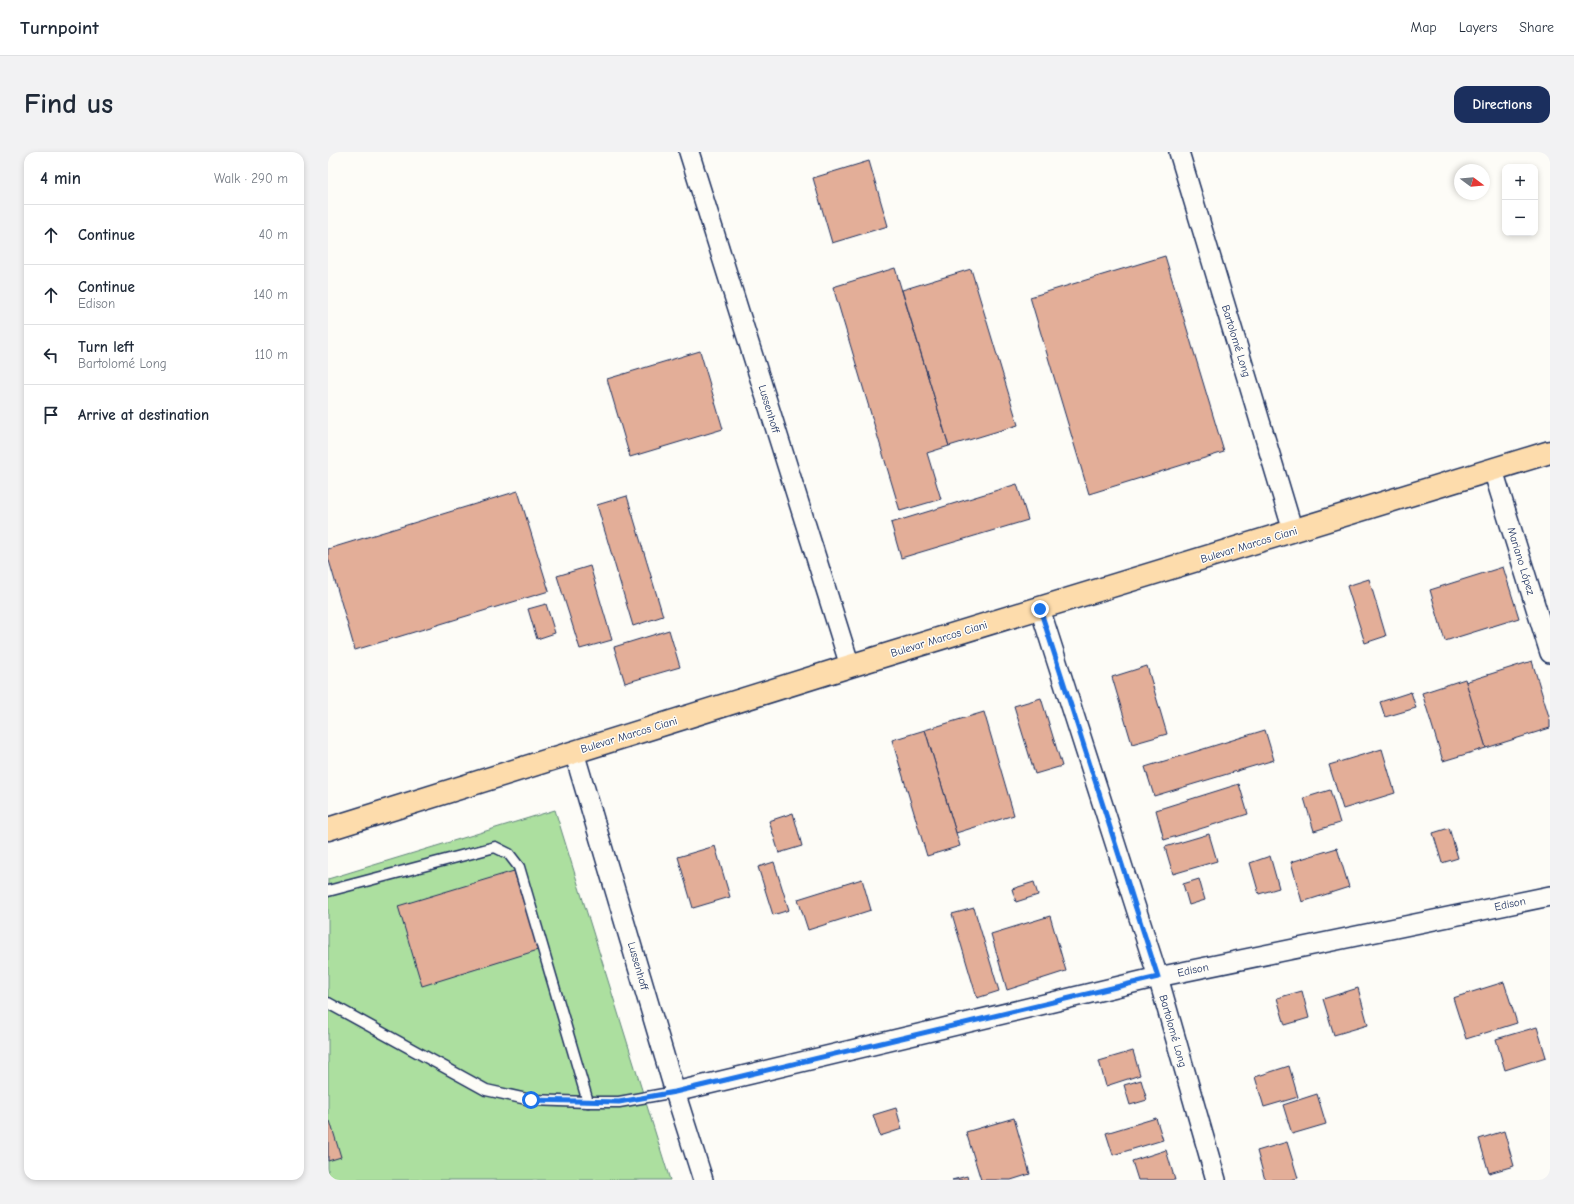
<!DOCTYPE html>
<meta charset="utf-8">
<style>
:root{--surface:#fff;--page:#f2f2f3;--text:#1f2937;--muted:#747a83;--line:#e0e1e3;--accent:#1b2f5e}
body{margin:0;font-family:"Comic Neue",sans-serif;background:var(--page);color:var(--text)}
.controls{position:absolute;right:12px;top:12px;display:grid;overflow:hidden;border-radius:8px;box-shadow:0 2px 6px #0003}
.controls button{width:36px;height:36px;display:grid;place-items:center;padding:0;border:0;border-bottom:1px solid var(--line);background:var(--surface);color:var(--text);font:20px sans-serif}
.compass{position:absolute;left:1126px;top:12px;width:36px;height:36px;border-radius:50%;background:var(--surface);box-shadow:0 2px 6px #0003;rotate:106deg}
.stop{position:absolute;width:12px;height:12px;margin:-9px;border:3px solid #1a73e8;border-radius:50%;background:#fff}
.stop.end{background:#1a73e8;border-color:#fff;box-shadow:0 1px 4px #0008}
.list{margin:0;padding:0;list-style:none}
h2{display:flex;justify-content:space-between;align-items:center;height:52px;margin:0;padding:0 16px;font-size:17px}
h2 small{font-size:13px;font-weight:400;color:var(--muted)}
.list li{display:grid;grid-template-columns:26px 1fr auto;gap:12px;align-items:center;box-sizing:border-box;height:60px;padding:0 16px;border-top:1px solid var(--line)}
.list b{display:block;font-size:15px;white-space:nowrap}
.list p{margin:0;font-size:13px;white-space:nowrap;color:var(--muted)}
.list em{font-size:13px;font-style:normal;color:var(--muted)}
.icon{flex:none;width:22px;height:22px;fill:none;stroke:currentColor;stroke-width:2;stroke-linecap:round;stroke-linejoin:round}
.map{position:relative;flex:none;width:1222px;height:1028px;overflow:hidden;border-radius:12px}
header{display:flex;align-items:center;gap:24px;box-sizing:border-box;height:56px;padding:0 20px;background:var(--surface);border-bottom:1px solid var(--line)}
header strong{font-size:19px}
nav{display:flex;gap:22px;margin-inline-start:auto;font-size:14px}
.intro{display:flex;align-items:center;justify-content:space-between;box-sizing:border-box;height:96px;padding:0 24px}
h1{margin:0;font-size:28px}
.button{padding:10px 18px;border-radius:12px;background:var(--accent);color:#fff;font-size:14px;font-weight:700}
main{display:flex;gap:24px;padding:0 24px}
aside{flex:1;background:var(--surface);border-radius:12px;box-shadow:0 2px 6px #0003}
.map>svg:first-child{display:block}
.green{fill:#acdf9f;stroke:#64877e}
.building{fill:#e3ae98;stroke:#1b2f5e}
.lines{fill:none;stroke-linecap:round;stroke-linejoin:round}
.lane-casing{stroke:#1b2f5e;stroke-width:13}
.street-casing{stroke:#1b2f5e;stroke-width:22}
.highway-casing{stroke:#1b2f5e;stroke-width:25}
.lane{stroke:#fdfcf7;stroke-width:10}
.street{stroke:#fdfcf7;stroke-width:19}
.highway{stroke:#fddcac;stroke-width:22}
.route{stroke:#1a73e8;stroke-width:5}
.labels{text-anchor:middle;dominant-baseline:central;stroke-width:3;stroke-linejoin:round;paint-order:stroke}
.street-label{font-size:11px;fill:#1b2f5e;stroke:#fdfcf7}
</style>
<header>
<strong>Turnpoint</strong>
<nav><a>Map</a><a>Layers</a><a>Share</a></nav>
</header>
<div class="intro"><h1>Find us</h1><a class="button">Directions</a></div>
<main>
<aside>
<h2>4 min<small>Walk · 290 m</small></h2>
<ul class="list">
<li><svg class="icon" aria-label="ahead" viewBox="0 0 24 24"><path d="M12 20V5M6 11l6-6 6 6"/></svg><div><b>Continue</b></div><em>40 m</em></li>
<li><svg class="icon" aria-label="ahead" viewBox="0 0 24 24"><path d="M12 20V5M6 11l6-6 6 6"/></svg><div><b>Continue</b><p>Edison</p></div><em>140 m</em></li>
<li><svg class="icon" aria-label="left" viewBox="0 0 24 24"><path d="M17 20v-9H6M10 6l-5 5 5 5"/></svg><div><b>Turn left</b><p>Bartolomé Long</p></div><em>110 m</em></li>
<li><svg class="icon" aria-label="arrive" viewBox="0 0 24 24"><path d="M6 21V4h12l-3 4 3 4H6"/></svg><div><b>Arrive at destination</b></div></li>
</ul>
</aside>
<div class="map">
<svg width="1222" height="1028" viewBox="0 0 1222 1028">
<rect width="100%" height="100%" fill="#fdfcf7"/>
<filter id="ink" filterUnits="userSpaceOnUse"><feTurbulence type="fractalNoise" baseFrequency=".025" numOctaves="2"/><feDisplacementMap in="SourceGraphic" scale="8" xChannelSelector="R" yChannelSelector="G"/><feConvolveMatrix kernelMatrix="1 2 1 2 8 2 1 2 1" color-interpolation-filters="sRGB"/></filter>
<g filter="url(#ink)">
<path class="green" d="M227,658L342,1028H0V727Z"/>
<g class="building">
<path d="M541,9L560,74L504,91L485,26Z"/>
<path d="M837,104L896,300L761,342L702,145Z"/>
<path d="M567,116L621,294L599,301L613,347L572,359L505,135Z"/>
<path d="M643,117L690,273L621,294L574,138Z"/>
<path d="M372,199L395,277L302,305L279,227Z"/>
<path d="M689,332L700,368L573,406L563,371Z"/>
<path d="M190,339L221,439L27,498L0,405V397Z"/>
<path d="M299,344L335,464L305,474L269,353Z"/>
<path d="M262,414L284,488L252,497L229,424Z"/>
<path d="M1175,415L1191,466L1117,489L1102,438Z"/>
<path d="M1041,427L1058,484L1037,491L1019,434Z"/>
<path d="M218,452L227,481L209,487L200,457Z"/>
<path d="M341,478L352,515L297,531L286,495Z"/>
<path d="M1204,509L1222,568V576L1158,596L1137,530Z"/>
<path d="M819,514L839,582L804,592L784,525Z"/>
<path d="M1137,527L1158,596L1115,609L1094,541Z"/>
<path d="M1083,540L1088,556L1057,565L1052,550Z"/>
<path d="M713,546L734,614L707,622L686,554Z"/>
<path d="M656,560L686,663L628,681L597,578Z"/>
<path d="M597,578L632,694L599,704L564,588Z"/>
<path d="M937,578L946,608L826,644L817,615Z"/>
<path d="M1054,597L1067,641L1015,657L1001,613Z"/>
<path d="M911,632L920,662L836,688L828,658Z"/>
<path d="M1002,638L1012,671L986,679L976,646Z"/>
<path d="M465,661L474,694L451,701L441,669Z"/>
<path d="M1121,676L1130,706L1114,711L1105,681Z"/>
<path d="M881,682L889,709L845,722L837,695Z"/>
<path d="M387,694L402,745L365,756L350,705Z"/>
<path d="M1009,696L1021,735L974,750L963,710Z"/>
<path d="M942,704L951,736L931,742L922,711Z"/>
<path d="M446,710L461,758L445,763L430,715Z"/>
<path d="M186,719L210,798L94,834L70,754Z"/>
<path d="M534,727L543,758L480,778L470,747Z"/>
<path d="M871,727L877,748L861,753L855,732Z"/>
<path d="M706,730L710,743L688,750L684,737Z"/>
<path d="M646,756L671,839L649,846L624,762Z"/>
<path d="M722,764L738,819L679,838L663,782Z"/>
<path d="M1176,830L1189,871L1138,887L1125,846Z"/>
<path d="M1030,836L1040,873L1006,883L995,847Z"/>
<path d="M974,839L981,866L957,873L949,846Z"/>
<path d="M1209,875L1218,905L1177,918L1168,887Z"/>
<path d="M805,899L812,923L778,934L771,909Z"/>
<path d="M961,914L970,945L936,955L927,925Z"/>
<path d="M813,928L819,948L802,953L796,933Z"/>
<path d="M989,942L998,972L964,982L955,953Z"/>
<path d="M568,956L574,977L552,984L545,963Z"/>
<path d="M686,966L702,1022L683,1028H653L638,980Z"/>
<path d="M828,966L835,988L785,1003L778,981Z"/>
<path d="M0,969H2L13,1005L0,1009Z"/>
<path d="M1176,979L1186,1014L1161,1021L1151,987Z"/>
<path d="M959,990L970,1026L962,1028H937L929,999Z"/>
<path d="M838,998L847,1028H810L804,1009Z"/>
<path d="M639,1024L640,1028H624Z"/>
</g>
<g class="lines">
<defs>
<g id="lane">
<path d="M0,739L167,695L181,702L191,715L260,950"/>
<path d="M0,851L158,938L203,948L260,950H291L347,940"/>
</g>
<g id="street">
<path d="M361,0L522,514"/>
<path d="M851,0L965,379"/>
<path d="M1165,318L1222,501"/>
<path d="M712,457L830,825L888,1028"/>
<path d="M246,600L347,940L375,1028"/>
<path d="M347,940L830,825L1222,744"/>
</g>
<path id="highway" d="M0,677L522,514L1222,300"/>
</defs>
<use href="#lane" class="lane-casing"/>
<use href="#street" class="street-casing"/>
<use href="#highway" class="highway-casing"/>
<use href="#lane" class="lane"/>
<use href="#street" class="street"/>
<use href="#highway" class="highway"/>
</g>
</g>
<g class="lines" filter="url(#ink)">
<path class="route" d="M203,948L291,950L347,940L830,825L712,457"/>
</g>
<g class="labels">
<g class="street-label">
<text transform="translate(908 189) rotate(73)">Bartolomé Long</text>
<text transform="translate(441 257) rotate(73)">Lussenhoff</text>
<text transform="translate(921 393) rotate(-17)">Bulevar Marcos Ciani</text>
<text transform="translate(1193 409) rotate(73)">Mariano López</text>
<text transform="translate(611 487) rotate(-17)">Bulevar Marcos Ciani</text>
<text transform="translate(301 583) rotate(-17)">Bulevar Marcos Ciani</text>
<text transform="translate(1182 752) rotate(-12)">Edison</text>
<text transform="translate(310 814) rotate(74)">Lussenhoff</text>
<text transform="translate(865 818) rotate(-12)">Edison</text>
<text transform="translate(845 879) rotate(74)">Bartolomé Long</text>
</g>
</g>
</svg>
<div class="controls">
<button>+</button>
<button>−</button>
</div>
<svg class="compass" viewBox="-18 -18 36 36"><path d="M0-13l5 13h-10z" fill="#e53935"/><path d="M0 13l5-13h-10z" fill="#747a83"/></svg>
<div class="stop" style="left:203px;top:948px"></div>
<div class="stop end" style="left:712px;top:457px"></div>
</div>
</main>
